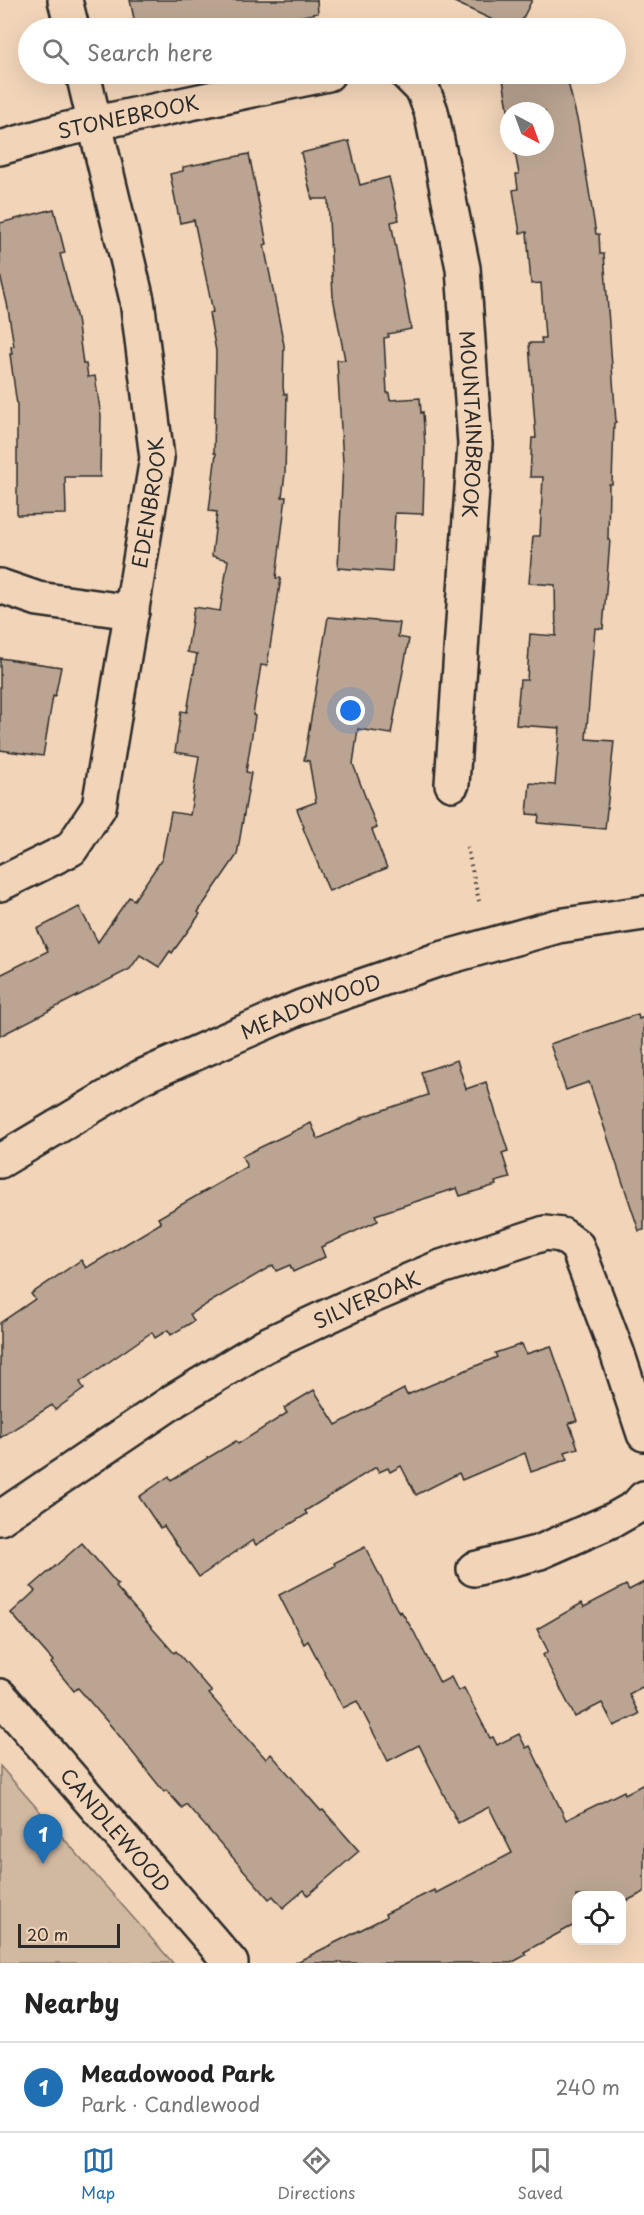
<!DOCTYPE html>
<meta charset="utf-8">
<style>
:root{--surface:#fff;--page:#f6f6f6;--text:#222;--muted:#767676;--line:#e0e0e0;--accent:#1f6fb2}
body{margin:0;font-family:"Playpen Sans",sans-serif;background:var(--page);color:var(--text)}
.controls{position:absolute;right:18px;bottom:18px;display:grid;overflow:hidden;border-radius:12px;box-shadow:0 6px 24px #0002}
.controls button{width:54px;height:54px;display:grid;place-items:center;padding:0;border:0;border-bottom:2px solid var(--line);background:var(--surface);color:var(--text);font:30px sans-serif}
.compass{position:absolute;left:500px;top:102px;width:54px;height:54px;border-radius:50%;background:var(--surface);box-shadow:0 6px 24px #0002;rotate:139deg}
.scale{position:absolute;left:18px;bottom:15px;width:102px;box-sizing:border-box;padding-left:6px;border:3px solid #2b2b2b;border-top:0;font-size:16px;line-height:21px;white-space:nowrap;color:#2b2b2b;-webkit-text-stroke:4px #f2d5b9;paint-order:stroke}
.you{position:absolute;left:351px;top:711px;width:21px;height:21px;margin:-15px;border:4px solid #fff;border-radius:50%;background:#1a73e8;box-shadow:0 0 0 9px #1a73e833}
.badge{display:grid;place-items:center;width:39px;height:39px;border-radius:50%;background:var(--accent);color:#fff;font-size:20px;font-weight:700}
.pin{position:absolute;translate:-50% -50px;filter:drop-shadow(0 2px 3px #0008)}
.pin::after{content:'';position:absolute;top:32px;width:21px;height:18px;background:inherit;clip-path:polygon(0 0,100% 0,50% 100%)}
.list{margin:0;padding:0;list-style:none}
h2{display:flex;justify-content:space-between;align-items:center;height:78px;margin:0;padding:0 24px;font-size:26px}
h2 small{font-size:20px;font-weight:400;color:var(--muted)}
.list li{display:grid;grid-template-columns:39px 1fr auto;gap:18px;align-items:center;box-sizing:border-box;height:90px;padding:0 24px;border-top:2px solid var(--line)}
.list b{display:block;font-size:22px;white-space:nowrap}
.list p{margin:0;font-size:20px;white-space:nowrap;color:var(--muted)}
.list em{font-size:20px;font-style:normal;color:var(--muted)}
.icon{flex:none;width:33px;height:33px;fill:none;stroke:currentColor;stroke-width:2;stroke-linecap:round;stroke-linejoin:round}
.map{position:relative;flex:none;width:644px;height:1963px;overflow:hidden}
.search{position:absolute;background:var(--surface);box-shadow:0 6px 24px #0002;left:18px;right:18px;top:18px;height:66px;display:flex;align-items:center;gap:15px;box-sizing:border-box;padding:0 21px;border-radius:33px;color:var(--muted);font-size:22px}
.sheet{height:168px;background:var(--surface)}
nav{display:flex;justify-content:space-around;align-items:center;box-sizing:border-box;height:84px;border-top:2px solid var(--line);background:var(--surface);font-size:16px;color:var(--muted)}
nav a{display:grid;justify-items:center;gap:3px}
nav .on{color:var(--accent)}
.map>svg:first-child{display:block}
.green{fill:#d1b9a1;stroke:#7e7266;stroke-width:1.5}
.building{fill:#bba592;stroke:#2b2b2b;stroke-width:1.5}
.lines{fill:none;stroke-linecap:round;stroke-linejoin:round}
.minor-casing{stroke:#2b2b2b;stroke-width:38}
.major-casing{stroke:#2b2b2b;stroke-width:38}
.path{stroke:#2b2b2b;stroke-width:4;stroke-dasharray:1.5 4.5;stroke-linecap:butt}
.minor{stroke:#f2d5b9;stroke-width:33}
.major{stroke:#f2d5b9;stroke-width:33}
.labels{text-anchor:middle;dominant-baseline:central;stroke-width:4.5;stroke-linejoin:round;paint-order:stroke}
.street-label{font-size:20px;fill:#2b2b2b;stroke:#f2d5b9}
</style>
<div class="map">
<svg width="644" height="1963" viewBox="0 0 644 1963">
<rect width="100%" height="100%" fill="#f2d5b9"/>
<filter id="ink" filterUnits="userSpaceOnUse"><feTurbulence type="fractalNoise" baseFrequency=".0167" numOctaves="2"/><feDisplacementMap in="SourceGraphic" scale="12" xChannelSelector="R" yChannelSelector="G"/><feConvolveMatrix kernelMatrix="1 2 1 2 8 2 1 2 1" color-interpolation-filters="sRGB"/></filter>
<g filter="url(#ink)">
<path class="green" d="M0,1766L173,1963H0Z"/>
<g class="building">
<path d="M130,0H317L318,13L240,28H136Z"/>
<path d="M450,0H532L518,28H510Z"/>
<path d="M502,74H566L578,123L596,234H599L600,254H604L616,422L614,423L612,484H609L608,540H610L603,629L595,628L586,739L614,741L605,829L538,823L539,815L527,814L530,783L555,785L560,728L516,725L520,680H527L530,634L556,636L555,585L529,583L533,536H540L543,477H530L532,438H536L529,343H542L541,338H545L541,283L531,284L527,232L520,233L513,190L518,189L516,174H519L514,147H545V111H509V114Z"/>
<path d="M349,141L360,185L389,177L399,220L391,222L411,329L388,334L389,337L384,338L387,393H389L390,400L420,398L421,413L423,412L425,446L423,514L395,513L392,572L338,568L343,463L337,360H345L333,297L328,199H312L301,153Z"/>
<path d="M249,154L267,244L264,245L284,345L283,387L284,394H287L285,474L282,497H286L276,578H281L267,666L261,665L253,715L255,716L246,772L251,773L237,855L198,912L200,914L172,953L170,951L159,967L140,955L130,969L0,1036V975L48,951L37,929L79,907L98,942L129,897L134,900L162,859L171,812L190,815L199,756L175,752L181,711L187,712L197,654L187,652L194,607L220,611L228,560L212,556L217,512L209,511L216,453H214L216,351L209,313L213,312L194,220L180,223L170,174L183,171V167Z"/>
<path d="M54,209L65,253L60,254L77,319L83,364H86L88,377L95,376L101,416L100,477H65L66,514L17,515V405L10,354H12L11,347L14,346L7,303L0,275V223Z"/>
<path d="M328,617L400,623L398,637L409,639L391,734L358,729L353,764L377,828L372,830L387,868L329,891L303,828L304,827L297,809L316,802L309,761L304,760Z"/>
<path d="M0,658L61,667L55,697L53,696L43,756L0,750Z"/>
<path d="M638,1014L639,1019L644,1017V1230L639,1231L589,1082L566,1090L550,1044Z"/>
<path d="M457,1060L466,1089L486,1082L508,1151L502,1153L510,1178L495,1182L496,1185L460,1196L457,1188L375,1215L378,1221L321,1247L325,1257L293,1272L290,1265L276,1271L273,1265L190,1314L194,1321L171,1335L168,1330L155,1338L152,1332L80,1382L84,1389L55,1410L52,1405L0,1438V1323L35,1299L31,1294L81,1260L86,1268L161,1223L158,1218L247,1167L242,1156L311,1123L318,1139L363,1118L362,1117L428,1095L421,1072Z"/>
<path d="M522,1344L526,1354L551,1346L577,1421L569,1423L578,1448L565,1452L568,1459L531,1472L525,1453L462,1480L459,1473L416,1495L401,1466L390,1472L388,1468L379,1472L376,1467L305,1511L307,1514L256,1545L253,1540L199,1577L164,1526L160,1528L139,1497L169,1476L171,1480L236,1441L238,1444L287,1413L284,1408L314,1390L336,1425L404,1389L407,1395L497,1357L495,1353Z"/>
<path d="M82,1543L118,1585L116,1587L174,1653L176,1651L212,1692L209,1694L266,1759L271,1754L321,1811L323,1810L359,1851L308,1895L304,1890L283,1908L273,1896L269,1899L186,1804L182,1808L166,1790L164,1792L117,1733L78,1688L74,1691L51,1663L53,1661L11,1613L35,1591L31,1587Z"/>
<path d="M365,1547L399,1613L401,1611L414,1632L440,1683L451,1677L458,1691L464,1688L490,1738L493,1737L497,1745L519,1734L526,1748L530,1746L566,1820L624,1791L625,1794L644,1784V1892L621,1904V1896H576V1928L574,1925L524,1952L526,1955L511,1963H295L386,1917L385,1914L434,1890L436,1893L512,1853L489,1807L458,1823L419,1745L388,1761L357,1701L343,1708L308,1641L304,1644L279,1595L335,1566L334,1563Z"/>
<path d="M644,1582V1686L629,1694L639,1714L614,1726L602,1703L575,1717L543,1655L548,1651L537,1629L582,1603L584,1607L626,1585L629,1590Z"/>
</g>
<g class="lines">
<defs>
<g id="minor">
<path d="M65,0L72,28"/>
<path id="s1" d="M407,74L423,90L431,111L463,268L475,444L452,784"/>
<path id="s2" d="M0,148L63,130L328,74"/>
<path d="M0,586L38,599L132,612"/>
<path id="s3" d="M0,884L71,849L99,807L157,458L137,300L83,74"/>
<path id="s4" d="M0,1518L175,1400L264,1346L356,1303L441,1267L545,1233L562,1235L577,1246L617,1352L644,1434"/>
<path d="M474,1569L540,1552L615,1519L636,1507L644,1498"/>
<path id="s5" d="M0,1696L231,1963"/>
</g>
<g id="major">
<path id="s6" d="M0,1161L141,1077L301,1007L437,960L558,926L644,913"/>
</g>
</defs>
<use href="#minor" class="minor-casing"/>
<use href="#major" class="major-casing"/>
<path class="path" d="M467,847L479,901"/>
<use href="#minor" class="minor"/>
<use href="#major" class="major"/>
</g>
</g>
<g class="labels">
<g class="street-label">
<text stroke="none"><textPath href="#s2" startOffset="132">STONEBROOK</textPath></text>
<text stroke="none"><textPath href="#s1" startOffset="362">MOUNTAINBROOK</textPath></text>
<text stroke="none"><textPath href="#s3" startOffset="438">EDENBROOK</textPath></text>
<text stroke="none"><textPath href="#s6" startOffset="348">MEADOWOOD</textPath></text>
<text stroke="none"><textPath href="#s4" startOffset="428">SILVEROAK</textPath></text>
<text stroke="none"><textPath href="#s5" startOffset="177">CANDLEWOOD</textPath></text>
</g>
</g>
</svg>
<div class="controls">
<button><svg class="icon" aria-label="locate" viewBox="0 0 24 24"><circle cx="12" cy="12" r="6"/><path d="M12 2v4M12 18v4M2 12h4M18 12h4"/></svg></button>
</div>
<svg class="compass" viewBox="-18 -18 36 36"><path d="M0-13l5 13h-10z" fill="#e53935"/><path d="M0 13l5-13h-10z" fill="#767676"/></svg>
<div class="scale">20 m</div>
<div class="you"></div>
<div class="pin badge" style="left:43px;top:1864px">1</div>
<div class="search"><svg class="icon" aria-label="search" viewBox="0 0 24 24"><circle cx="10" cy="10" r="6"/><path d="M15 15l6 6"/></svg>Search here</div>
</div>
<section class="sheet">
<h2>Nearby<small></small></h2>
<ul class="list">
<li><span class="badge">1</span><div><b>Meadowood Park</b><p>Park · Candlewood</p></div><em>240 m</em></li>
</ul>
</section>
<nav>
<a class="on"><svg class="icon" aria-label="map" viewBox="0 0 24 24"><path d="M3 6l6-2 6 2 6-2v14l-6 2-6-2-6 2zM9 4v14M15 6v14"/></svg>Map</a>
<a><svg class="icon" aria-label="directions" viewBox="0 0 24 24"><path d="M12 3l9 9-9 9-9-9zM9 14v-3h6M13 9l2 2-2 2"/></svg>Directions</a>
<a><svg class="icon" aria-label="saved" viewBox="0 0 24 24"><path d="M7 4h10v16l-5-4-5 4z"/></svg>Saved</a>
</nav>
